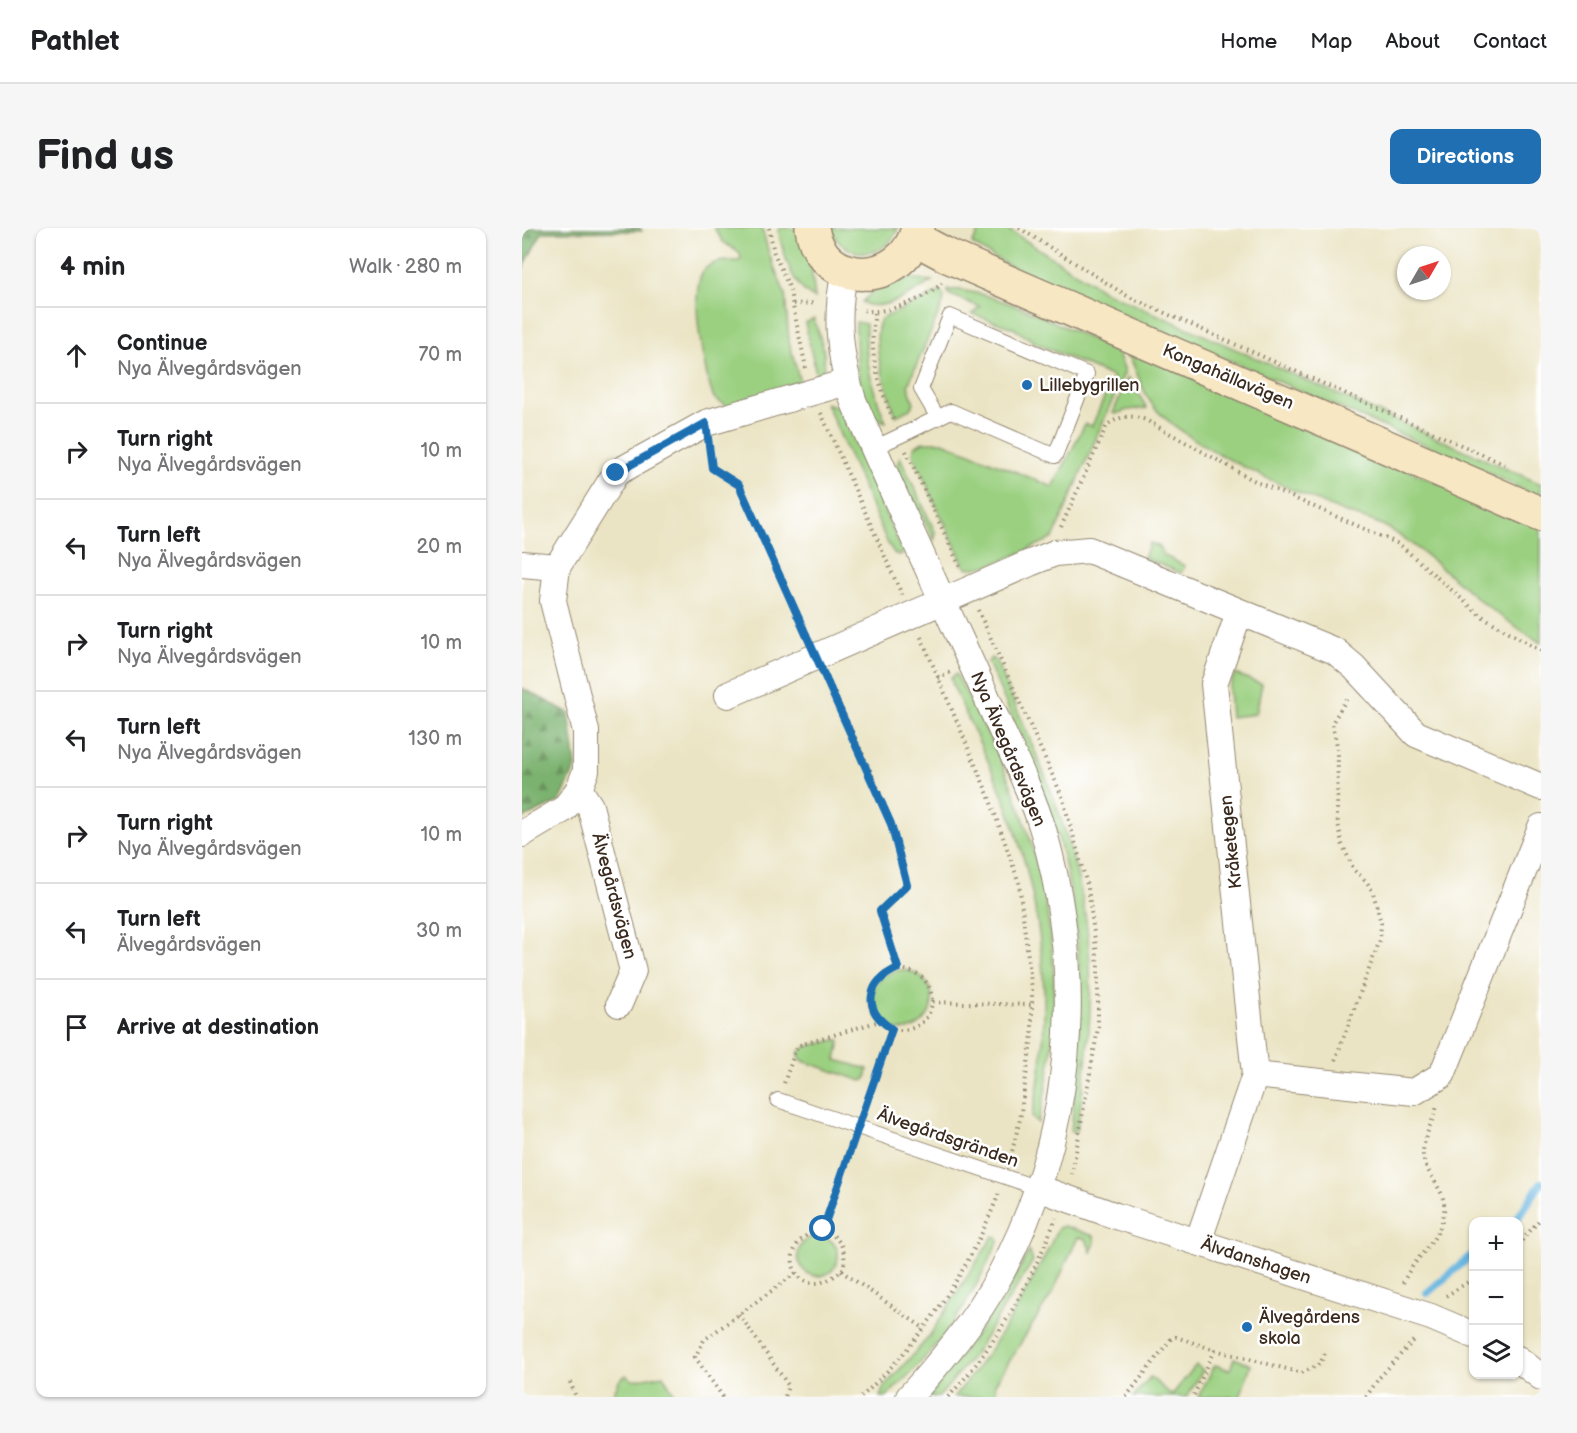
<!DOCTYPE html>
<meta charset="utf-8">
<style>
:root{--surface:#fff;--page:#f6f6f6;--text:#202124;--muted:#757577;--line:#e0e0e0;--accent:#1f6fb2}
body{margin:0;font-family:"Balsamiq Sans",sans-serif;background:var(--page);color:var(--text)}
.controls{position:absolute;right:18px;bottom:18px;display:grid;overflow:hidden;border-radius:12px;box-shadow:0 2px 4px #0004}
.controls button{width:54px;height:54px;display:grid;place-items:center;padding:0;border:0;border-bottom:2px solid var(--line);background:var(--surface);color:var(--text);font:30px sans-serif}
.compass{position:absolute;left:875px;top:18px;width:54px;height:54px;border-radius:50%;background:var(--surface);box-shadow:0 2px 4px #0004;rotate:51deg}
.stop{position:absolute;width:18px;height:18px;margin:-14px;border:4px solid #1f6fb2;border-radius:50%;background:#fff}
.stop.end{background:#1f6fb2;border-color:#fff;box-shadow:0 2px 6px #0008}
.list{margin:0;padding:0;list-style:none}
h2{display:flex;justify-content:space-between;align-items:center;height:78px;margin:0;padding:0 24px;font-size:26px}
h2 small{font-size:20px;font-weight:400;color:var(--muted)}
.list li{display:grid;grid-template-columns:39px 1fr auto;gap:18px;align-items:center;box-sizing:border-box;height:96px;padding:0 24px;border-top:2px solid var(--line)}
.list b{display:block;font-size:22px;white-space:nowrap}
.list p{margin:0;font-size:20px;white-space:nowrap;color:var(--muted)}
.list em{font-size:20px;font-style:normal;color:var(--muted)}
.icon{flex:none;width:33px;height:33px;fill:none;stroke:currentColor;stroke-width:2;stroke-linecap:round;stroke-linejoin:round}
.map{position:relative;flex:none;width:1019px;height:1169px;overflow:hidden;border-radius:12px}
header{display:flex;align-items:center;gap:36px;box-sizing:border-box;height:84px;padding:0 30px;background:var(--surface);border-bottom:2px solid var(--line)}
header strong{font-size:28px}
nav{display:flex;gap:33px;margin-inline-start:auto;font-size:21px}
.intro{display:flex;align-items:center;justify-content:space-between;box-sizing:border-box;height:144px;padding:0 36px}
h1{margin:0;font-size:42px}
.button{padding:15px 27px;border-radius:12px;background:var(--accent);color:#fff;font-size:21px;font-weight:700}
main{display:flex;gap:36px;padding:0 36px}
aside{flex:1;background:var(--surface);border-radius:12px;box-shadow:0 2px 4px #0004}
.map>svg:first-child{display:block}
.green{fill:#9bd081;stroke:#6b7d50;stroke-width:1.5}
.forest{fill:url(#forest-firs);stroke:#5c6e46;stroke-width:1.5}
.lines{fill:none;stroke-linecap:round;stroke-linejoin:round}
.stream{stroke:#65b4df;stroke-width:8}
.lane-casing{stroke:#938771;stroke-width:16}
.street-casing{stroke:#938771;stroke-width:28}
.secondary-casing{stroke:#938771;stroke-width:36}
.path{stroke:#938771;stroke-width:4;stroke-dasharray:1.5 4.5;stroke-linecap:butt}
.lane{stroke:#fff;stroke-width:14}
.street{stroke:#fff;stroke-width:26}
.secondary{stroke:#f8e7c3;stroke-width:33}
.route{stroke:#1f6fb2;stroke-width:8}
.poi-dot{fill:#1f6fb2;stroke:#fff;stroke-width:2}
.labels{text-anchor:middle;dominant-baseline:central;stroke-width:5;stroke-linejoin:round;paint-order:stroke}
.street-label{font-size:18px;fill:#3b2a1e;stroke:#fff}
.poi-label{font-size:18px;fill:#3b2a1e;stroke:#fff;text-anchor:start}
</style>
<header>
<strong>Pathlet</strong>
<nav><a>Home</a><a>Map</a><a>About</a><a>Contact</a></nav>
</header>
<div class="intro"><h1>Find us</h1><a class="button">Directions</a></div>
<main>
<aside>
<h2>4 min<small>Walk · 280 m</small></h2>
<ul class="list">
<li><svg class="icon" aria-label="ahead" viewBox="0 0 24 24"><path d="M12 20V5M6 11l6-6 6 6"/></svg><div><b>Continue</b><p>Nya Älvegårdsvägen</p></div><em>70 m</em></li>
<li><svg class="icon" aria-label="right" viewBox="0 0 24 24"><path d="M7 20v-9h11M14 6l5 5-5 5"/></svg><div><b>Turn right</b><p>Nya Älvegårdsvägen</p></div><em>10 m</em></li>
<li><svg class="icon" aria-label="left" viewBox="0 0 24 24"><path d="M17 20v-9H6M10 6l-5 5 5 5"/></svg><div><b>Turn left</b><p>Nya Älvegårdsvägen</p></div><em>20 m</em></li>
<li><svg class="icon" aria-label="right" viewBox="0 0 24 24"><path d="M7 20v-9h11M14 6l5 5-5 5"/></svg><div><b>Turn right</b><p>Nya Älvegårdsvägen</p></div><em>10 m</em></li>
<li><svg class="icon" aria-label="left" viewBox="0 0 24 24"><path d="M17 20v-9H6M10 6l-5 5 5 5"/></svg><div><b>Turn left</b><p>Nya Älvegårdsvägen</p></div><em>130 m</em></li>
<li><svg class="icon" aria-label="right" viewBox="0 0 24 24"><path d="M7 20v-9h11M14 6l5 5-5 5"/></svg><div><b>Turn right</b><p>Nya Älvegårdsvägen</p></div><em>10 m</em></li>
<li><svg class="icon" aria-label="left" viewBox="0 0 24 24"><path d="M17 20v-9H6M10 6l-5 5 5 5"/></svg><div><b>Turn left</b><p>Älvegårdsvägen</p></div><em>30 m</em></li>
<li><svg class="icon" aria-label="arrive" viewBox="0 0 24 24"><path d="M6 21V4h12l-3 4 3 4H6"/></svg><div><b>Arrive at destination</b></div></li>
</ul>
</aside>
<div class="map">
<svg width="1019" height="1169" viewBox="0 0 1019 1169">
<defs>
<pattern id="forest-firs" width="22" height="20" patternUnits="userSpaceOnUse" patternTransform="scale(1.5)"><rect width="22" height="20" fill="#7cb26f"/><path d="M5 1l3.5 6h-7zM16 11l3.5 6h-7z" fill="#67915b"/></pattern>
</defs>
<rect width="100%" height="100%" fill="#fff"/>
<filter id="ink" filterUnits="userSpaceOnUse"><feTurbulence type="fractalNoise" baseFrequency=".0167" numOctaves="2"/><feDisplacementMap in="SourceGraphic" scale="12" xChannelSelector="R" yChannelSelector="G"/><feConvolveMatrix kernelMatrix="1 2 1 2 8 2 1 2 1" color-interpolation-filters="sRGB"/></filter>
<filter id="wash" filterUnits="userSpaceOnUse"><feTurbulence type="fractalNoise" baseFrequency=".008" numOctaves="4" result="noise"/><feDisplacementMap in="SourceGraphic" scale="24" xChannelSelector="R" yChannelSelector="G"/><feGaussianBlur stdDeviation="1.35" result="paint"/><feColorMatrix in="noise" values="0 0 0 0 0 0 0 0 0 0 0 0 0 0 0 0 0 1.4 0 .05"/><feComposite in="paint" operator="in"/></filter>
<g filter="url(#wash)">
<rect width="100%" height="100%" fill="#ebe4c4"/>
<g class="green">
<path d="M192,0H240L247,26L263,66L267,113L279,158L206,179L192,170C182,147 166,62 182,42C191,32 205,33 217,33L219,31L218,25L201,14Z"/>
<path d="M256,0H276L288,28L293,70C270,61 260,21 256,0Z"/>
<path d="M308,0H376C363,34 321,32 308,0Z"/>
<path d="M459,0H484L584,64L1019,256V270L943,234L480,34L450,16Z"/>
<path d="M388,50L410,53C393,64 360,86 340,74L359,55Z"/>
<path d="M426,62C463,57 558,107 595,123L603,143L531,310C512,318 461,346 443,339L391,227L392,219L401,214H421L531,259L563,196L570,198L591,149L516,116L491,100L450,86L458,79L426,66Z"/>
<path d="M419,63L422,69L421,75L386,157L392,175L388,181L374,188C366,163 347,116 359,91Z"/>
<path d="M292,91C297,108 311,137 295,150L283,95Z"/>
<path d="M334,94L344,96C342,132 350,161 364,194C332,186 334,120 334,94Z"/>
<path d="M602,119L1019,300V415C997,401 976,387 956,371C926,346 899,320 866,300C852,292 834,289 819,283C771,263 664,217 632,179C617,160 615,138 602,119Z"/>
<path d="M606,149L625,180L605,182L594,186L591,185Z"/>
<path d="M304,175L318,180L381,325L379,327L373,326L366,316Z"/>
<path d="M378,229L414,306L412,312L374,239Z"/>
<path d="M628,315L638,319L641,327L663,338L659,345L622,330Z"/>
<path d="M469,430L474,433C514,525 559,618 567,719C572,780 564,841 555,902L551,904L549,903C560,801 564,716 538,616C522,554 491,493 466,434Z"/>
<path d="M434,446C448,473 464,499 476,527C530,645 549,769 516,895L510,889C533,789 522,683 488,587C473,543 450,501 431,458L429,450Z"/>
<path d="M713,446L740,456L734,486L709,489L707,460Z"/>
<circle cx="380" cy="772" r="30"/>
<path d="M314,812H318L314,832L346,841L344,851L340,853L281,833L277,828V824L286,818Z"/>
<path d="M542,998L572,1008L573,1015L569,1024L564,1011L556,1009L531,1064L473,1156L475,1169H432C476,1117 508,1062 536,1000Z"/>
<path d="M471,1008L475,1009L476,1014C444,1082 419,1118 364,1169H358L362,1159L406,1110Z"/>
<circle cx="296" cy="1028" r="20"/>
<path d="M507,1023L511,1033L454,1124L417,1169H407L484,1066Z"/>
<path d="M712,1130L729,1137L718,1169H676L693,1137L708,1142Z"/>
<path d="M674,1137L681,1142L665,1169H611L628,1149L650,1167Z"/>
<path d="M104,1147L110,1152L141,1147L153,1167L90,1169L97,1153Z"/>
</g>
<g class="forest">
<path d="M0,0H118L120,3L20,4L0,42Z"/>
<path d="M0,460L47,485L54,539L38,573L0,591Z"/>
</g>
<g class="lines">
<g class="stream">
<path d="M993,994L1019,955"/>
<path d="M905,1065L951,1026"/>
</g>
</g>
</g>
<g filter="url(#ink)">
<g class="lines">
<defs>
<g id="lane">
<path d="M352,220C378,208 403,196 429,183L533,228L565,146L428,88L399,161L416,190"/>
<path d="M256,872L516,960"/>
</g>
<g id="street">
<path d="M323,42C313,87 317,128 331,172C373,272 420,370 465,470C484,514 508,558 522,605C564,753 551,911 478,1047C454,1092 420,1132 387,1169"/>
<path d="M0,336L35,339"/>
<path d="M717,385L692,456L733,847"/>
<path d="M206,467L508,335L533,325L567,322L813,423L832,439L894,506L1019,559"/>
<path d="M57,561L68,578L111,743L97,776"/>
<path d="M0,606L42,581L57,561L64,543V503L31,373L35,339L94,245L184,195L325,154"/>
<path d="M516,960L594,988L909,1089L951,1107"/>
<path d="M676,1014L733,847L892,864L920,847L1019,599"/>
<path d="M996,1131L1019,1149"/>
</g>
<g id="secondary">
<path d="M290,0C299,61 382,60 396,0"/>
<path d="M394,11L426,28L1019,286"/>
</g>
</defs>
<use href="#lane" class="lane-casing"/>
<use href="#street" class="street-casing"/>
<use href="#secondary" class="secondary-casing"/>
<g class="path">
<path d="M247,0L252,25L267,59L284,140"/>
<path d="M497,0L607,69L986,238"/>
<path d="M271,76L294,75"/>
<path d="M342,82C362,88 406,70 420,55"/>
<path d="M353,85C346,125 356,155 371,191"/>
<path d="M299,185L380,367"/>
<path d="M187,219L190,240L217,257L286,407"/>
<path d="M384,223L438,339"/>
<path d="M539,299L585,197C599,188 608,186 624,192L731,252L877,316L958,387L1019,423"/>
<path d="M456,382L540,568L566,660L576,735V800L550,946"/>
<path d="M399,409L467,569L497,655L510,762V807L498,891L488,932"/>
<path d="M305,449C333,513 376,590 385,657L358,683L376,740"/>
<path d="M416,451L429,444"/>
<circle cx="380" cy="772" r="30"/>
<path d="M411,774L509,777"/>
<path d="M813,832L858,712L859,695L851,664L845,654L832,642L820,616L815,589L816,522L810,495L826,469"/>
<path d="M262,855L275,818L358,793"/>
<path d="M341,882L370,801"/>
<path d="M301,1001C245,1013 275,1086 322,1040C324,1020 319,1011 301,1001L330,915"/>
<path d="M996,1017L1019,990"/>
<path d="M319,1043L403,1101"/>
<path d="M881,1055C892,1028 919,1014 922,983C925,962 904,948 901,928C900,911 911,894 915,878"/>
<path d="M924,1068L951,1051"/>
<path d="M217,1086L266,1157L263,1169"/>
<path d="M693,1122L780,1145L798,1136L803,1125"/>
<path d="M48,1154L54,1169"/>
<path d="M201,1169L173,1129L182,1112L274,1045"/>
<path d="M339,1169C401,1112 447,1043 477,965"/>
<path d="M426,1169C475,1117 508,1056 534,990"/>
<path d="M604,1169L649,1111L654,1109L693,1122L671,1169"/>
<path d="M844,1169L857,1150L894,1110"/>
</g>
<use href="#lane" class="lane"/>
<use href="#street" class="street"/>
<use href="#secondary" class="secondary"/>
</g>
</g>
<g class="lines" filter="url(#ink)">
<path class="route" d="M94,245L184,195L190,240L217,257L369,596L385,657L358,683L376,740C345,754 339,781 370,801L301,1001"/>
</g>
<g class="poi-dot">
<circle cx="505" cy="157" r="6"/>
<circle cx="725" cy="1099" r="6"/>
</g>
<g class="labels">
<g class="street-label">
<text transform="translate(706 149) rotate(23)">Kongahällavägen</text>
<text transform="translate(486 521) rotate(67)">Nya Älvegårdsvägen</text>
<text transform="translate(709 614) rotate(-96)">Kråketegen</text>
<text transform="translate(92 668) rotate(75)">Älvegårdsvägen</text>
<text transform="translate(426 910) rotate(19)">Älvegårdsgränden</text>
<text transform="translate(734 1033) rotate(18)">Älvdanshagen</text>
</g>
<g class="poi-label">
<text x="517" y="157">Lillebygrillen</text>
<text x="737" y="1089">Älvegårdens<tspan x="737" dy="21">skola</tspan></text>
</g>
</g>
</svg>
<div class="controls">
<button>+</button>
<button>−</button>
<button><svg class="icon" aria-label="layers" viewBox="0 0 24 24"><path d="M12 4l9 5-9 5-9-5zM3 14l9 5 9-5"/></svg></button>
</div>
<svg class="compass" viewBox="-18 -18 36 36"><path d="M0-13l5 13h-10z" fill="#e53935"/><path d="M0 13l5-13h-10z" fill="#757577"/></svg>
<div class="stop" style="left:301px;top:1001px"></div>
<div class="stop end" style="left:94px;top:245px"></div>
</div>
</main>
